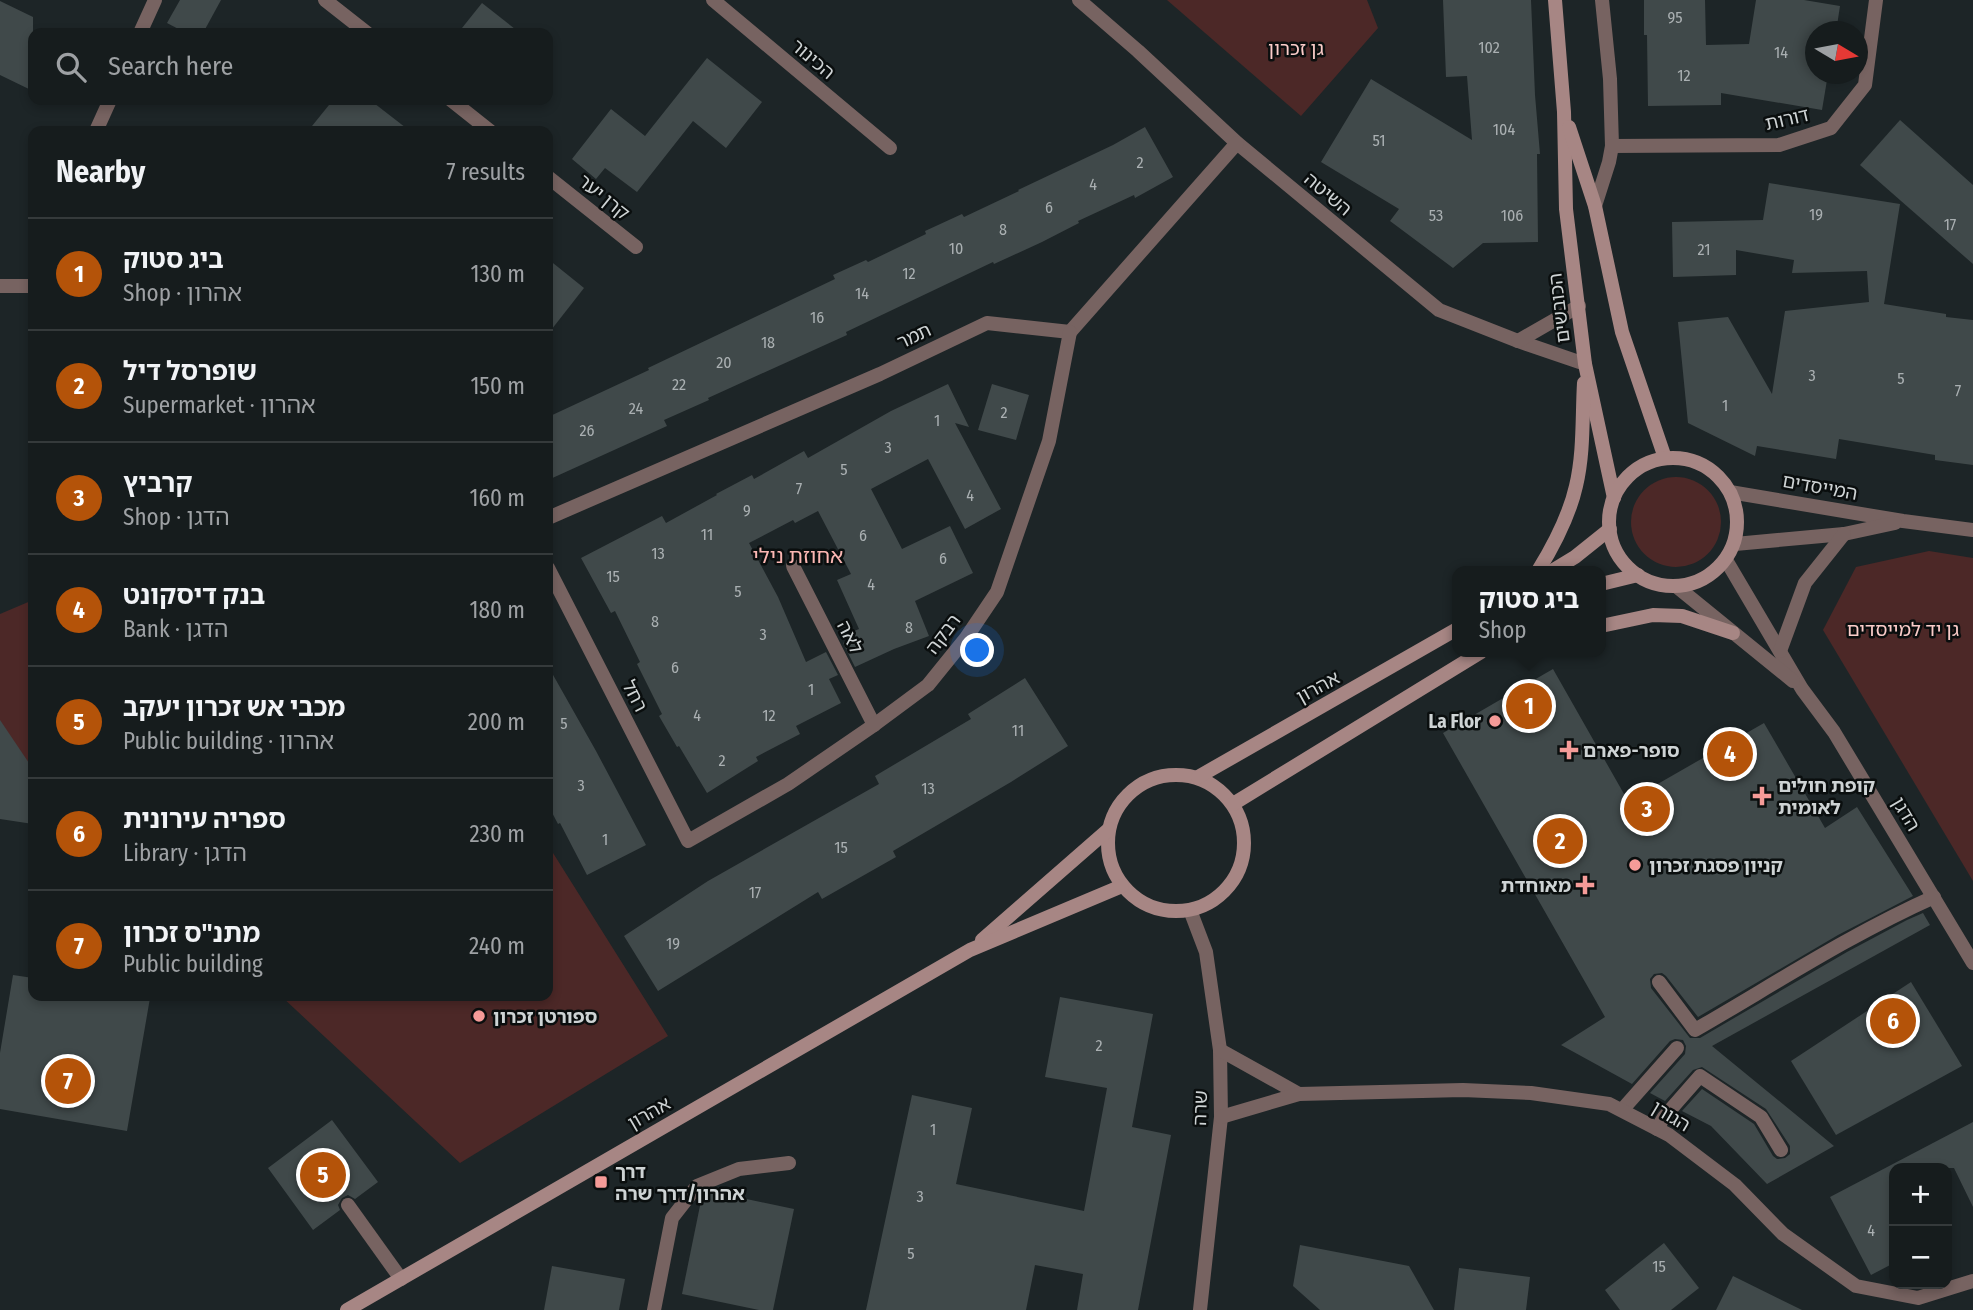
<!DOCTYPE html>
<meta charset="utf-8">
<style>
:root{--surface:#161c1d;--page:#23292a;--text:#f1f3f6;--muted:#9ea1a4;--line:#353a3b;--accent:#b45309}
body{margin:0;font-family:"Fira Sans Condensed","Noto Sans Hebrew",sans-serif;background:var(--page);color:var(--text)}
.controls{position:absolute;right:21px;bottom:21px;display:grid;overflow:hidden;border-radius:14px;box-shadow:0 4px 10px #0003}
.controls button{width:63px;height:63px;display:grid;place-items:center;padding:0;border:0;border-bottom:2px solid var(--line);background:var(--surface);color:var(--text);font:35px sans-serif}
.compass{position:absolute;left:1805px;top:21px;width:63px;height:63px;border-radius:50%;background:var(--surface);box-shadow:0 4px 10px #0003;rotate:100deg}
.you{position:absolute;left:978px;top:651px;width:24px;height:24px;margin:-18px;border:5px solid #fff;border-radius:50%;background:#1a73e8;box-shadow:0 0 0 10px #1a73e833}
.badge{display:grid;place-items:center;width:46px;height:46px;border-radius:50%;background:var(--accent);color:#fff;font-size:23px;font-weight:700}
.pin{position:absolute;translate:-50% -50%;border:4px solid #fff;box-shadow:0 2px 7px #0006}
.popup{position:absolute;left:1452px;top:566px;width:154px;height:91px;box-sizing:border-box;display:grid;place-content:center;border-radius:14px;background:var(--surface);filter:drop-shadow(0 2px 5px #0005);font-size:23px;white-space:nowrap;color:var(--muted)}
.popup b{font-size:26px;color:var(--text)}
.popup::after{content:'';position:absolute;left:50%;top:100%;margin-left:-14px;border:14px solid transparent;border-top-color:var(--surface)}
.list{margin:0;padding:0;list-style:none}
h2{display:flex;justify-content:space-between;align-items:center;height:91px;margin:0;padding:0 28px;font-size:30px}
h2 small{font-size:23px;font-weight:400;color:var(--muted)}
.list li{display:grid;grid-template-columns:46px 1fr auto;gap:21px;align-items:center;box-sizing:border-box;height:112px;padding:0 28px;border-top:2px solid var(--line)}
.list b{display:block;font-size:26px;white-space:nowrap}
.list p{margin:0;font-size:23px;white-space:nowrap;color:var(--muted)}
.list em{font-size:23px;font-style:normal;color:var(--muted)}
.icon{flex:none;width:38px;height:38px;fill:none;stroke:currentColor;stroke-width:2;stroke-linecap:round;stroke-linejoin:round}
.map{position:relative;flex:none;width:1973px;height:1310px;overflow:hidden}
.search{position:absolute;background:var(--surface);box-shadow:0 4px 10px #0003;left:28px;top:28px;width:525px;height:77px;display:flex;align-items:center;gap:18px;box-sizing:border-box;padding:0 24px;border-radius:14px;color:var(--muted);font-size:26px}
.panel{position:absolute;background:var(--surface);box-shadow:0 4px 10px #0003;left:28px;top:126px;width:525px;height:875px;border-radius:14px}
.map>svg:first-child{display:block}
.green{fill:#4c2827}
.building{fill:#40494a}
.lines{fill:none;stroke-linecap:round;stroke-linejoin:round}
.lane{stroke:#776361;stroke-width:14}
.street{stroke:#776361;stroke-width:14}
.secondary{stroke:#a78684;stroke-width:14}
.poi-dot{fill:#f59b98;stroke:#0a0e0e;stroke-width:2.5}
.labels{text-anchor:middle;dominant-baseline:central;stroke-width:5;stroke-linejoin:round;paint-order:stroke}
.number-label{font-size:16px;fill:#aab0b2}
.park-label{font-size:19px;fill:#fbccc9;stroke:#0a0e0e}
.street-label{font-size:19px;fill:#ced3d4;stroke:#0a0e0e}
.poi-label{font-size:19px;font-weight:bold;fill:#ced3d4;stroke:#0a0e0e;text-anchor:start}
.neighbourhood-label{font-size:21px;fill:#fbb7b3;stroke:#0a0e0e}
</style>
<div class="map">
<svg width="1973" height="1310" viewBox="0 0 1973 1310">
<rect width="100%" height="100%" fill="#1d2527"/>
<g class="green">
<path d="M1167,0H1367L1378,28L1301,116Z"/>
<circle cx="1676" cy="522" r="45"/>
<path d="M1929,551L1973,558V881L1823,630L1856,567Z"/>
<path d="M33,600V816L0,795V614Z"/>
<path d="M548,845L668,1036L460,1163L281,996H548Z"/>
</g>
<g class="building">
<path d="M180,0H221L203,33H186L167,23Z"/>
<path d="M1443,0H1531L1535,95L1540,154H1537L1538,242L1483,243L1453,268L1390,221L1399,209L1321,162L1371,79L1472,140L1467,76L1446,77Z"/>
<path d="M1644,0H1705L1706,45L1749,44L1756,0H1804L1840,6L1836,32H1816V74H1828L1822,110L1721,93V105L1648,106L1647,35H1644Z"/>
<path d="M0,1L33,17V91L0,75Z"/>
<path d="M482,3L520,33H458Z"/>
<path d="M707,58L762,102L726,148L693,121L637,192L605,168L596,179L572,159L611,109L645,136Z"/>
<path d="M333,100H370L410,131H308Z"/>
<path d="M1900,120L1973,185V264L1860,165Z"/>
<path d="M1145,127L1173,177L1135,198L1134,195L1078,221L1079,223L1042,242L994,264L993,262L846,332L847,335L708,398L709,400L664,420L667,426L548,480V417L649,370L648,368L835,279L833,275L866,260L868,262L926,234L925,231L962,214L964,217L1019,191L1018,190L1113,145Z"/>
<path d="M1769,183L1900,204L1884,304L1946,314V317L1973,320V465L1935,460V455L1839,439L1836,459L1757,446L1755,456L1688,423L1678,322L1728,317L1772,394L1785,311L1869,302L1867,271L1792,273L1794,260L1736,250V275L1673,277L1672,222L1763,220Z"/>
<path d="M548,259L584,288L548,334Z"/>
<path d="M948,384L969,427L955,423L1001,509L965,529L928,459L871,489L902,549L950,526L973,573L915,601L929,636L894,649L855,667L843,643L850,639L847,634L859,629L837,580L851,574L818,511L795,523L793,520L749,543L778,597L806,662L826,652L838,675L829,679L841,703L796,726L800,734L756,757L758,761L707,793L679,746L677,747L659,716L662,714L637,664L640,662L615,611L611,613L581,558L662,516L666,523L717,495L716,494L752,475L754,479L804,451L808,458L891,411Z"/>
<path d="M992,384L1029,395L1016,440L978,430Z"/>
<path d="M548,666L596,751L646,845L587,875L560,823L558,824L548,805Z"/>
<path d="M1553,669L1628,801L1764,723L1825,828L1857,807L1913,896L1838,935L1698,1017L1666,976L1662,973L1654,974L1650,979L1651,988L1690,1038H1700L1847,952L1907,920L1923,913L1930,925L1712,1046L1834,1146L1767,1184L1711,1126L1682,1111L1702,1089L1754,1124L1773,1156L1777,1159L1785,1158L1790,1154V1146L1766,1109L1702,1067L1693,1070L1665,1101L1650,1093L1685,1054L1686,1046L1683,1040L1675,1039L1670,1041L1632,1084L1561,1045L1605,1017L1443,733Z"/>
<path d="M1025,678L1068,746L1011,782L893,851L896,857L822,899L818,892L658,991L624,936L708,881L879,784L875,776L971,719L968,714Z"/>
<path d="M0,720L33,769V824L0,819Z"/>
<path d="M13,975L33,978V996H135L150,998L127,1131L0,1109V1053Z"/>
<path d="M1911,982L1962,1066L1836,1135L1791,1061Z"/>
<path d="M1060,997L1153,1014L1132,1127L1171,1135L1138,1310H1077L1083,1274L1035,1265L1026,1310H866L912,1095L972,1108L956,1184L1084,1211L1107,1088L1045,1077Z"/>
<path d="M332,1120L378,1182L355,1199L348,1195L342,1198L338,1205L340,1210L313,1230L268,1168Z"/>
<path d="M1973,1122V1207L1954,1168H1894V1263L1871,1275L1830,1197Z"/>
<path d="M709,1191L794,1209L773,1310H759L682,1294L702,1196Z"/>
<path d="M1664,1243L1699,1288L1671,1310H1620L1605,1290Z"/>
<path d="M1300,1245L1409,1266L1434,1310H1320L1293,1286Z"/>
<path d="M552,1266L625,1279L619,1310H544Z"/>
<path d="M1459,1268L1530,1277L1526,1310H1454Z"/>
<path d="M1733,1276L1802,1310H1716Z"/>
</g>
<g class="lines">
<g class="lane">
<path d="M1595,206L1609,162L1612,146L1610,79L1602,0"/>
<path d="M1659,982L1695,1030C1773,985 1851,934 1934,897"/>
<path d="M1622,1110L1677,1048"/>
<path d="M1657,1129L1664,1117L1700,1076L1761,1117L1781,1150"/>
<path d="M348,1205L401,1279"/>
</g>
<g class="street">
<path d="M325,0L367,33"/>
<path d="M713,0L890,148"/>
<path d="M1079,0L1138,51L1237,143L1439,310L1518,341L1585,364"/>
<path d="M140,33L155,0"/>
<path d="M451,100L490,131"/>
<path d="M96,131L110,100"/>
<path d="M1612,146L1779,145L1831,128L1865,85L1876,0"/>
<path d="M548,177L636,247"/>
<path d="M0,286H33"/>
<path d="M1070,332L1237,143"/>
<path d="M1518,341L1579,306"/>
<path d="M1730,492L1903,521L1973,530"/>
<path d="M548,518L880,374L987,323L1070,332"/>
<path d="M1735,544L1844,534L1895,523"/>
<path d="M1726,560L1802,689L1834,732L1973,963"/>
<path d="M793,566L874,725"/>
<path d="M548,568L688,841L788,784L874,725L928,685L966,638L997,592L1049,441L1070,332"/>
<path d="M1676,586L1793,681"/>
<path d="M1780,651L1805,583L1844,534"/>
<path d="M1190,910L1206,952L1220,1050L1221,1117L1200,1310"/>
<path d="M1220,1050L1299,1094"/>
<path d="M1221,1117L1299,1094L1463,1090L1531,1093L1609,1104L1669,1135L1735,1185L1783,1234L1856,1286L1918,1298L1973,1281"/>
<path d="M654,1310L672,1218L697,1186L739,1169L789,1163"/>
</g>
<g class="secondary">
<path d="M1555,0L1564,112L1566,209L1585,364L1614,498"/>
<path d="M1569,127L1595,206L1622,332L1665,458"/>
<circle cx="1673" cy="522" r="64"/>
<path d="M1538,571C1554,545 1569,517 1576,486C1584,453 1582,417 1584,383"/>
<path d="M1552,571L1575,557L1610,529"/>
<path d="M1601,584L1638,575"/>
<path d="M1601,626L1653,615L1682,616L1733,633"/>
<circle cx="1176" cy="843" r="68"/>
<path d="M1198,777L1457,629"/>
<path d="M1233,804L1481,652"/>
<path d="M982,940L1109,829"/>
<path d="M347,1310L970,950L1122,886"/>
</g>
</g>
<g class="poi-dot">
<circle cx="1495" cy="721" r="7"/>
<path d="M1565.5 739.5h7v7h7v7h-7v7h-7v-7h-7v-7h7z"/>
<path d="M1758.5 785.5h7v7h7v7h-7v7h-7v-7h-7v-7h7z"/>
<circle cx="1635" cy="865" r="7"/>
<path d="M1581.5 874.5h7v7h7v7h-7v7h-7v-7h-7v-7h7z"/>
<circle cx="479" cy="1016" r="7"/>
<rect x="594" y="1175" width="14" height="14" rx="3.5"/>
</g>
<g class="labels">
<g class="number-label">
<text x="1675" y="17">95</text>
<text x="1489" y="47">102</text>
<text x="1781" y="52">14</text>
<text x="1684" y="75">12</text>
<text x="1504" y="129">104</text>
<text x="1379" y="140">51</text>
<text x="1140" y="162">2</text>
<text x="1093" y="184">4</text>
<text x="1049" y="207">6</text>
<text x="1816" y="214">19</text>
<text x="1436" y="215">53</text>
<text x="1512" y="215">106</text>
<text x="1950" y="224">17</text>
<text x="1003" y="229">8</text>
<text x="956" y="248">10</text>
<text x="1704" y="249">21</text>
<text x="909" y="273">12</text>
<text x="862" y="293">14</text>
<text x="817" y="317">16</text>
<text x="768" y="342">18</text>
<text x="724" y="362">20</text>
<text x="1812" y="375">3</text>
<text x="1901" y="378">5</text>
<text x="679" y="384">22</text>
<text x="1958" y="390">7</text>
<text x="1725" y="405">1</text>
<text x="636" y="408">24</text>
<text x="1004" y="412">2</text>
<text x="937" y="420">1</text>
<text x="587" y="430">26</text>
<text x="888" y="447">3</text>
<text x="844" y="469">5</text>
<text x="799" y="488">7</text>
<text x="970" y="495">4</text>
<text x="747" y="510">9</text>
<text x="707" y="534">11</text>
<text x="863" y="535">6</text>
<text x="658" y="553">13</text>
<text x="943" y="558">6</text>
<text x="613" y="576">15</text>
<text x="871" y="584">4</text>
<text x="738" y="591">5</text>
<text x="655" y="621">8</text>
<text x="909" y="627">8</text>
<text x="763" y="634">3</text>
<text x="675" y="667">6</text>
<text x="811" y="689">1</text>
<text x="697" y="715">4</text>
<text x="769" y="715">12</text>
<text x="564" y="723">5</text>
<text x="1018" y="730">11</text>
<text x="722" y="760">2</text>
<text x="581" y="785">3</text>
<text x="928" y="788">13</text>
<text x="605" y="839">1</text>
<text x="841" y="847">15</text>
<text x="755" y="892">17</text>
<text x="673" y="943">19</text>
<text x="1099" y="1045">2</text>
<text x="933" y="1129">1</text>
<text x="920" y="1196">3</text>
<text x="1871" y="1230">4</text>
<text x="911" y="1253">5</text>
<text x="1659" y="1266">15</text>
</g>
<g class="park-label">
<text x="1296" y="48">גן זכרון</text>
<text x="1903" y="629">גן יד למייסדים</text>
</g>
<g class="street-label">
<text transform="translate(813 59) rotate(40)">הכינור</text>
<text transform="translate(1787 119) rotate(-13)">דורות</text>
<text transform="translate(1328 194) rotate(40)">השיטה</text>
<text transform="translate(604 197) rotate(39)">קרן יער</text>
<text transform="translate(1559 308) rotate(-97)">הכובשים</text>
<text transform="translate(914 336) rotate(-25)">תמר</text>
<text transform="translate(1820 487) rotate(10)">המייסדים</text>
<text transform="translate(943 634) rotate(-53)">רבקה</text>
<text transform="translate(850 637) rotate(63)">לאה</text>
<text transform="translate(1318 687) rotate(-29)">אהרון</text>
<text transform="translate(635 696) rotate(63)">רחל</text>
<text transform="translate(1906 814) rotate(59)">הדגן</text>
<text transform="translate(1200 1108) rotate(-88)">שרה</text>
<text transform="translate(649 1113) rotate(-30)">אהרון</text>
<text transform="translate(1671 1116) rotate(31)">הגורן</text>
</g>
<g class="poi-label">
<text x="1481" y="721" text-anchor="end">La Flor</text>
<text x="1583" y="750">סופר-פארם</text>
<text x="1778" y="785">קופת חולים<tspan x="1778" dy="22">לאומית</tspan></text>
<text x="1649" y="865">קניון פסגת זכרון</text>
<text x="1571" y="885" text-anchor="end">מאוחדת</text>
<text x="493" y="1016">ספורטן זכרון</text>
<text x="615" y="1171">דרך<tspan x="615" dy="22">אהרון/דרך שרה</tspan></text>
</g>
<g class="neighbourhood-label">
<text x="798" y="556">אחוזת נילי</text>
</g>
</g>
</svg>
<div class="controls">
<button>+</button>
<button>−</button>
</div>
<svg class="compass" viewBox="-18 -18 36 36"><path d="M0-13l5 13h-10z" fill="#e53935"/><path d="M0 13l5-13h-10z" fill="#9ea1a4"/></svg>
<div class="you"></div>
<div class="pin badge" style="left:1529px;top:706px">1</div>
<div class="popup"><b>ביג סטוק</b>Shop</div>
<div class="pin badge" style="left:1560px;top:841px">2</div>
<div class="pin badge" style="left:1647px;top:809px">3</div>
<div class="pin badge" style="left:1730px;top:754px">4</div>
<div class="pin badge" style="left:323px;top:1175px">5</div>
<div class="pin badge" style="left:1893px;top:1021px">6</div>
<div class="pin badge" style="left:68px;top:1081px">7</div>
<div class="search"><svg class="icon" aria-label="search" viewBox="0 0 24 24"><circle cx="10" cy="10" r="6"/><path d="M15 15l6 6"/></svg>Search here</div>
<section class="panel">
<h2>Nearby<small>7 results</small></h2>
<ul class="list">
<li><span class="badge">1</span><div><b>ביג סטוק</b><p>Shop · אהרון</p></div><em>130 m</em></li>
<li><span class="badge">2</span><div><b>שופרסל דיל</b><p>Supermarket · אהרון</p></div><em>150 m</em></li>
<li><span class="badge">3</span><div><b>קרביץ</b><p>Shop · הדגן</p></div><em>160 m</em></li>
<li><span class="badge">4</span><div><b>בנק דיסקונט</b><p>Bank · הדגן</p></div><em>180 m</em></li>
<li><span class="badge">5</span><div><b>מכבי אש זכרון יעקב</b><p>Public building · אהרון</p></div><em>200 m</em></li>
<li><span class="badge">6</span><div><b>ספריה עירונית</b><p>Library · הדגן</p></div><em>230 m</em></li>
<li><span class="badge">7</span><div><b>מתנ&quot;ס זכרון</b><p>Public building</p></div><em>240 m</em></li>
</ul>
</section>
</div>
